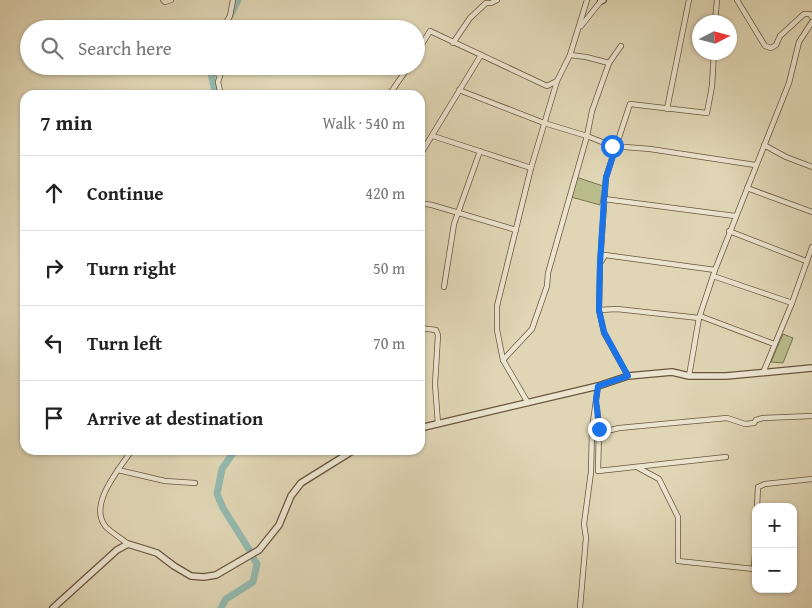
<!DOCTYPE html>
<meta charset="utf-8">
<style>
:root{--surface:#fff;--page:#f2f2f2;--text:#222;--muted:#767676;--line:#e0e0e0}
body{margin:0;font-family:"Gentium Book Plus",serif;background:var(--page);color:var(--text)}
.controls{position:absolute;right:15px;bottom:15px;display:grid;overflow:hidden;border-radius:10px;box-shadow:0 1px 4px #0004}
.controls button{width:45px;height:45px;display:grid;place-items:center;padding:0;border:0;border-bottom:1px solid var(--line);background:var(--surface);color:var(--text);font:25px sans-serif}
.compass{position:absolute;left:692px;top:15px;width:45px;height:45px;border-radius:50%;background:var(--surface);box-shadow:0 1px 4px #0004;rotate:84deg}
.stop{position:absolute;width:15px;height:15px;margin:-11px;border:4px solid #1a73e8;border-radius:50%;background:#fff}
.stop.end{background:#1a73e8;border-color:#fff;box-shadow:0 1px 5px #0008}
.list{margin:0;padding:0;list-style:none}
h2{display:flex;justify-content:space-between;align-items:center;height:65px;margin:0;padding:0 20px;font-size:21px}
h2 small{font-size:16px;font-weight:400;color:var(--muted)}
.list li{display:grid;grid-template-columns:32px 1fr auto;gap:15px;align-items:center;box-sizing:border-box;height:75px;padding:0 20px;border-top:1px solid var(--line)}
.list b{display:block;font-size:19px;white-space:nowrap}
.list em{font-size:16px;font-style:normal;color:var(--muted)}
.icon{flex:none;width:28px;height:28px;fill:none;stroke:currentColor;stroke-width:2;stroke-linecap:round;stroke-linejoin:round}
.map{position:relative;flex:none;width:812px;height:608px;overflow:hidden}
.search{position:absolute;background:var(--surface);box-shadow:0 1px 4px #0004;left:20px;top:20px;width:405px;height:55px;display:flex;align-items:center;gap:12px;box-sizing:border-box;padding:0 18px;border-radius:28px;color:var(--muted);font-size:19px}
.panel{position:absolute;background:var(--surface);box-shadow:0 1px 4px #0004;left:20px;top:90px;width:405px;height:365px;border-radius:15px}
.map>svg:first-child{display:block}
.green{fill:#b8bc8a;stroke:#7d7450}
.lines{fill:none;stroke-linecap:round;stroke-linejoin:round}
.river{stroke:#94b9ae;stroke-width:7}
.minor-casing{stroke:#6a563e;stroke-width:6}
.tertiary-casing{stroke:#6a563e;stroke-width:8}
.minor{stroke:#ebe4cf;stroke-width:4.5}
.tertiary{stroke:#ebe4cf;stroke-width:5.5}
.route{stroke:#1a73e8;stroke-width:6}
</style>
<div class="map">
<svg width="812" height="608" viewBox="0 0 812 608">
<rect width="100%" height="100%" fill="#e0d6b5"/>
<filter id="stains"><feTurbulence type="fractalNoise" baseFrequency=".004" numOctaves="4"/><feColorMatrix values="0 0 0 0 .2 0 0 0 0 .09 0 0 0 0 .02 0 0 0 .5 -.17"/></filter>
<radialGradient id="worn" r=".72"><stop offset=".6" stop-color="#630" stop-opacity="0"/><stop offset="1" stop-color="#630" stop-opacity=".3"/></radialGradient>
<g class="green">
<path d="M576,177L603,186L600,205L571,197Z"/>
<path d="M783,334L793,338L783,363L771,362Z"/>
</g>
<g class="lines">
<g class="river">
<path d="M230,16L238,0"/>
<path d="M209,66L216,95"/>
<path d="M235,450L222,469L217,494L223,508L250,551"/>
<path d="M221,608L226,599L253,582L257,564L252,556"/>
</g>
<defs>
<g id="minor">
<path d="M163,0L165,2L171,0"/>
<path d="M737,0L765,46L771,48L776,45L780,36L804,14H810L812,17"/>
<path d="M715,22L717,0"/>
<path d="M581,26L601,1"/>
<path d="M222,29L230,16L233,0"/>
<path d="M453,43L470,18L486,3H491L497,0"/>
<path d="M416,54L430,31L547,86L557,81L570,55L587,0"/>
<path d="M570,55L586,57L609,63"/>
<path d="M216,66V72L220,76L218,82L221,95"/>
<path d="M459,90L544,123L587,136L612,146L650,149L755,165"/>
<path d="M389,95L409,66"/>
<path d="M667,109L689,0"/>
<path d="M433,136L531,168"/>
<path d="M764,145L786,157L812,167"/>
<path d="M420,155L481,55"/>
<path d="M747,188L812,212"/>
<path d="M604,199L735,216"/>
<path d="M420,203L432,205L516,230"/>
<path d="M729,231L806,261"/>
<path d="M601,262L605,255L715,270"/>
<path d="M713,276L792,303"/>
<path d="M444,287L454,224L480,151"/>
<path d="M599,310L617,309L699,318"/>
<path d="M700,316L774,344"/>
<path d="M420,328L436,330L438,335L435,384L438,424"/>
<path d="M503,360L532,329L547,286L548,273L587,136L592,111L609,63L621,46"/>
<path d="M763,373L792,303L812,247"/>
<path d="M628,376L604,333L599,310L600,264L606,177L630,104L707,113L712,86L714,52"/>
<path d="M689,376L699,318L715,270L789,83L799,42L812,22"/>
<path d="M528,403L503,360L497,330V306L531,168L557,81"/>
<path d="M597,407L599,429L598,471L726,457"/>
<path d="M599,433L619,428L727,418L745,424L754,423L756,420L763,418L812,416"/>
<path d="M637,467L659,479L678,517V561L754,569L756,539"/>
<path d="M118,470L165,481L195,483"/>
<path d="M757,507L758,487L765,484L812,479"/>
<path d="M128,544C121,538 112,533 106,527C87,505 120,468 132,450"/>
<path d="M580,608L586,538L584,524L591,472L592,429L598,386"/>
</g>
<g id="tertiary">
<path d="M601,1L603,0"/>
<path d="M420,428L598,386L628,376L672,372L689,376H726L812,368"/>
<path d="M53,608L117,550L128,544L157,553L174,566L191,576L204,577L216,575L259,550L279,525L291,496L301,483L354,450"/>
</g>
</defs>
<use href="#minor" class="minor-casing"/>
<use href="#tertiary" class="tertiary-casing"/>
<use href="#minor" class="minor"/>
<use href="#tertiary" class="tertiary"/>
</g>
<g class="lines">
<path class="route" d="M599,429L596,400L598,386L628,376L604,332L599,310L600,264L604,199L606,178L616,146H612"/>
</g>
<rect width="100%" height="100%" filter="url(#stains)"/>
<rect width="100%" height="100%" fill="url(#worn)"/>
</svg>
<div class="controls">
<button>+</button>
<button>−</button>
</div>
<svg class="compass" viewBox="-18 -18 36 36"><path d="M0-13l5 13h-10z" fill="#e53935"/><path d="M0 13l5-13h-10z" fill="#767676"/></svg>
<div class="stop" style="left:612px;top:146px"></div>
<div class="stop end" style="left:599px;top:429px"></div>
<div class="search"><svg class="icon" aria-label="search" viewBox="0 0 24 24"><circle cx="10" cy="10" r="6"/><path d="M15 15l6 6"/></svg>Search here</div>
<section class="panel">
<h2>7 min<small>Walk · 540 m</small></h2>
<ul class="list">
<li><svg class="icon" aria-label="ahead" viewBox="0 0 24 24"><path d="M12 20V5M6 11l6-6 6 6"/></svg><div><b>Continue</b></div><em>420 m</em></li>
<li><svg class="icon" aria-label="right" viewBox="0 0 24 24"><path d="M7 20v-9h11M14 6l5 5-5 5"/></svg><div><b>Turn right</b></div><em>50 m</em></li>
<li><svg class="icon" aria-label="left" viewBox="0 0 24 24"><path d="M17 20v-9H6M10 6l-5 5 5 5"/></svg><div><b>Turn left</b></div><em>70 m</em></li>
<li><svg class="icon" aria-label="arrive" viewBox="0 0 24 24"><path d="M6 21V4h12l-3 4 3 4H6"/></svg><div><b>Arrive at destination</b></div></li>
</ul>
</section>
</div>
